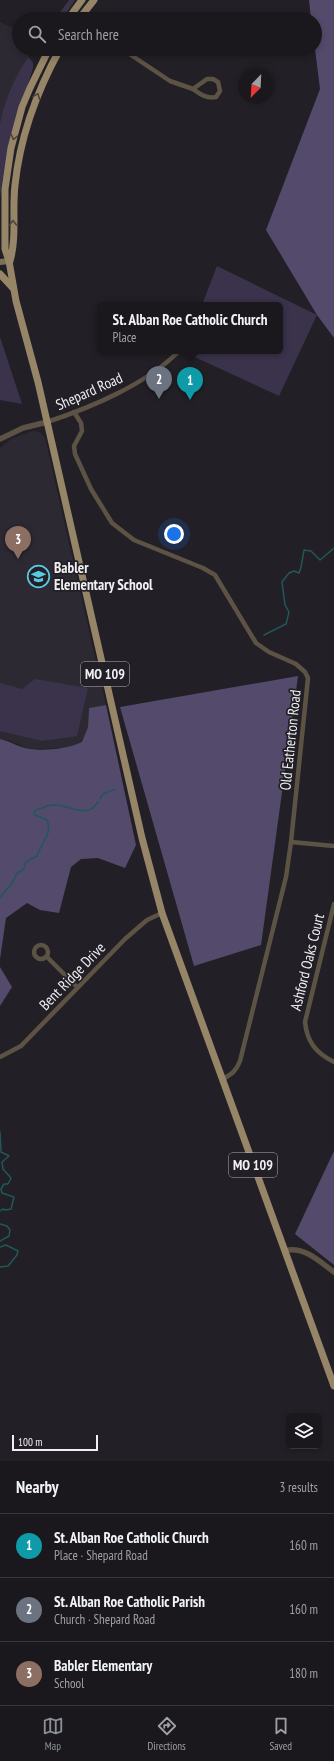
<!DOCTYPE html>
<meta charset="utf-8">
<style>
:root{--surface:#1a181c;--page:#232125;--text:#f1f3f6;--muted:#9fa0a3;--line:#38373b;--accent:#8c9099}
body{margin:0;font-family:"PT Sans Narrow",sans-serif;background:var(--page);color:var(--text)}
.controls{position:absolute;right:12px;bottom:12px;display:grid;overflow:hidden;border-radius:6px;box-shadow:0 2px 6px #0003}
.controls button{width:36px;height:36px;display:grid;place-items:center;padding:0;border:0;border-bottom:1px solid var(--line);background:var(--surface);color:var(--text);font:20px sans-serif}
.compass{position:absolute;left:238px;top:68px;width:36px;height:36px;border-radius:50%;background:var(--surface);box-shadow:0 2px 6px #0003;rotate:204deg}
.scale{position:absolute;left:12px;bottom:10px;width:86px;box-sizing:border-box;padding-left:4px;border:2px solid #f0eff3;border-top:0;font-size:11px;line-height:14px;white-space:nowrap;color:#f0eff3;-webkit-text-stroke:3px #222026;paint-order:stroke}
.you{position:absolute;left:174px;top:534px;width:14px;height:14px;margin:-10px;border:3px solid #fff;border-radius:50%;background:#1a73e8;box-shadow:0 0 0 6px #1a73e833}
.badge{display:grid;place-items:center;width:26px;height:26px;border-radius:50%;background:var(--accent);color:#fff;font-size:13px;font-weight:700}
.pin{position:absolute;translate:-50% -33px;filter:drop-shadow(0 1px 2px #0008)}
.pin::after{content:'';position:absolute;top:21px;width:14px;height:12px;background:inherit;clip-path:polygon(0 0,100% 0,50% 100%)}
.popup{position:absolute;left:97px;top:302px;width:186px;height:52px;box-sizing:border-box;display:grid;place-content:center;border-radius:6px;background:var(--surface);filter:drop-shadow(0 1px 3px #0005);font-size:13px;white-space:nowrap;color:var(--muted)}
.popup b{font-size:15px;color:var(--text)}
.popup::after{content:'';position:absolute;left:50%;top:100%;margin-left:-8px;border:8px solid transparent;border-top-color:var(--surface)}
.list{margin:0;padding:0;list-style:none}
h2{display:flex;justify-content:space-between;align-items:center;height:52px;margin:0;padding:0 16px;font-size:17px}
h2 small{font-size:13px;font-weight:400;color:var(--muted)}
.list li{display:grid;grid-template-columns:26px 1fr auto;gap:12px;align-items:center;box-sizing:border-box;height:64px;padding:0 16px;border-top:1px solid var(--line)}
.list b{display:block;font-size:15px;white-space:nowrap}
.list p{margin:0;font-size:13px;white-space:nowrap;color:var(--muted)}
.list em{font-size:13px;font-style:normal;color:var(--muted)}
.icon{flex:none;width:22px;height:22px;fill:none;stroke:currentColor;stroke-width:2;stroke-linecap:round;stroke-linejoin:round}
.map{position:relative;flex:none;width:334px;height:1461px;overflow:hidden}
.search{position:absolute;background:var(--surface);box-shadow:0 2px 6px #0003;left:12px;right:12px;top:12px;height:44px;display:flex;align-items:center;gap:10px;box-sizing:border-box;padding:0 14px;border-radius:22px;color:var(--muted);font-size:15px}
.sheet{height:244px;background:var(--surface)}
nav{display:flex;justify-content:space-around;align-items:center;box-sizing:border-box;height:56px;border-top:1px solid var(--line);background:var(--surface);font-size:11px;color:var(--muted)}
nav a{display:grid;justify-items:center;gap:2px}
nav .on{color:var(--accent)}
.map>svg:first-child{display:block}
.built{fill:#2c2933}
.green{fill:#3a334b}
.forest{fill:#544a6c}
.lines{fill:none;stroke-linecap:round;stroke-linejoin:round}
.stream{stroke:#215759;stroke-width:1.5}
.minor{stroke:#5c5345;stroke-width:4.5}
.tertiary{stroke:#5c5345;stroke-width:5.5}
.secondary{stroke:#7d6f58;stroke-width:6}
.primary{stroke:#978567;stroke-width:7}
.oneway{stroke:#4b433d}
.labels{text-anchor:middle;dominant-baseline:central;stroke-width:3.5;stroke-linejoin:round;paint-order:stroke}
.shield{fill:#222026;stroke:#b2b1b6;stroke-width:1}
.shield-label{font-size:14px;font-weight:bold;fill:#f0eff3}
.street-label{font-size:15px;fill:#f0eff3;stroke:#222026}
.poi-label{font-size:15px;font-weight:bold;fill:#f0eff3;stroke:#222026;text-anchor:start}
</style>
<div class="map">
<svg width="334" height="1461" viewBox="0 0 334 1461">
<rect width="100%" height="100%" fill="#222026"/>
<g class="built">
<path d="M0,22L19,31V49H33L21,68L0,123Z"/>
<path d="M33,431L40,432L45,438L106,705L89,708L88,727L82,742L69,748L29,749L8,740L0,739V448L11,439Z"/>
</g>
<g class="green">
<path d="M69,0H75L62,19H55Z"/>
<path d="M28,57L33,62V68C20,111 5,153 0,197V123C5,99 15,77 28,57Z"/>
<path d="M217,266L317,315L279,396L184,352L280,351V305H202Z"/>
<path d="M0,337L22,404L0,400Z"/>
<path d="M35,679L88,688L77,736L42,741L0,731V683L22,689Z"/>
</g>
<g class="forest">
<path d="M309,0H334V338L317,315L266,230L320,89L315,49V19H311Z"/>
<path d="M298,676L261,945L194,966L120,707Z"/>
<path d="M106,705L136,845L125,868L98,858L81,859L71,867L59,913L40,910L27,903L6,918L0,959V739C10,741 20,748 30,749C45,751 68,749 82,742L88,727L89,708Z"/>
<path d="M0,967L12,987L0,1006Z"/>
<path d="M334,1151V1265L295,1234Z"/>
</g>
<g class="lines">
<g class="stream">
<path d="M264,635L286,624L289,612L285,605L282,582L289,573L294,571L299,573C301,570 303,556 304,550L311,551L320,560L334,548"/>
<path d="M100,799L103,794L115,789"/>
<path d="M0,898C7,886 12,888 17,873L23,870L26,862L37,856C41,842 53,834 47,820L35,815L34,811C40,809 46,806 52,805C69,803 86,821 98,802"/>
<path d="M0,1132L1,1152L9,1156L2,1162L3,1169L11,1178L8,1184H4L1,1189L2,1193L14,1197L11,1209L5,1210L3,1209L0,1211"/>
<path d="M0,1224L7,1226L10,1230L9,1236L0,1241"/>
<path d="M0,1247L6,1245L18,1251L17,1255L8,1266L0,1267"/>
</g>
<g class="minor">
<path d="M122,49L170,81L193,89"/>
<path d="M207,79H213L218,82L220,91L216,97C206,99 200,94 193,89Z"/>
<path d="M74,412L81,423L82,431L74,446L75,454L91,489L112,523L134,540L203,568L215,575L256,643L269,652L296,664L305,672L308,678L291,842L286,877L240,1061C236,1071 232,1074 223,1079"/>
<path d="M47,422C90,408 147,384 179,351"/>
<path d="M291,842L334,846"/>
<path d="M334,904L305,1022C307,1042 316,1053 334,1062"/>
<circle cx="41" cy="952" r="7"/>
<path d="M47,957L77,987"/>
<path d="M0,1057L21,1046L125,939L147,920L162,913"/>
</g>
<g class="tertiary">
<path d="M0,439L23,428L47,422"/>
<path d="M285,1251C303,1245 320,1262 334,1272"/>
</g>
<path class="secondary" d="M0,262L9,261"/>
<g class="primary">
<path d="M68,19L82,0"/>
<path d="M79,19L94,0"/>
<path d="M49,49L30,88L22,107L11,148L5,189V249L9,261L16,301L38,382L142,838L162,913L334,1386"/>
<path d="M10,261C17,237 12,210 15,185C20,137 37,91 60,49"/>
<path d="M0,274L13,288"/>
</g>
</g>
<defs><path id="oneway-chevron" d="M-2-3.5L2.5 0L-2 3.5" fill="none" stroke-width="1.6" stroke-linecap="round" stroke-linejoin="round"/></defs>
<g class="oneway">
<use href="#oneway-chevron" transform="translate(37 96) rotate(-69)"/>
<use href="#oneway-chevron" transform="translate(14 137) rotate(104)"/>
<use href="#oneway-chevron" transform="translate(13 223) rotate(-90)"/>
</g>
<defs>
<symbol id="school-ring" viewBox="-11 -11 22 22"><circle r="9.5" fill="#222026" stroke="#59c8e4" stroke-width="1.5"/><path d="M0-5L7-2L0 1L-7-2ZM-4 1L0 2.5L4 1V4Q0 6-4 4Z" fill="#59c8e4"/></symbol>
</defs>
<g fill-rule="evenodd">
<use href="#school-ring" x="26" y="564" width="25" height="25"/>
</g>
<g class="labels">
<g class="shield">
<rect x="81" y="662" width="48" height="24" rx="3"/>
<rect x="229" y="1153" width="48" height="24" rx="3"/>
</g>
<g class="shield-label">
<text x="105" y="674">MO 109</text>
<text x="253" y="1165">MO 109</text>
</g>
<g class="street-label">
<text transform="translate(89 391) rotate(-24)">Shepard Road</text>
<text transform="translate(290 740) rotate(-84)">Old Eatherton Road</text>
<text transform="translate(307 962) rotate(-76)">Ashford Oaks Court</text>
<text transform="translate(72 976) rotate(-46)">Bent Ridge Drive</text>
</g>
<g class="poi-label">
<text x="54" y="567">Babler<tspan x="54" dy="17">Elementary School</tspan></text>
</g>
</g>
</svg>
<div class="controls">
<button><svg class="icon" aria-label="layers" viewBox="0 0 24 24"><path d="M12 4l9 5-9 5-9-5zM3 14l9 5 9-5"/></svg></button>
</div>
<svg class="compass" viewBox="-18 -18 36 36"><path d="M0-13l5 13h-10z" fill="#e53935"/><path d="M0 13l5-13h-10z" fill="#9fa0a3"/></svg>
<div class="scale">100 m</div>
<div class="you"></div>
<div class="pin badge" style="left:190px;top:400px;background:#0f9aa8">1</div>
<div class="popup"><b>St. Alban Roe Catholic Church</b>Place</div>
<div class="pin badge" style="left:159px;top:399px;background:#6b7280">2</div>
<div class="pin badge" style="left:18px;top:559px;background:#8d6e63">3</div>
<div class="search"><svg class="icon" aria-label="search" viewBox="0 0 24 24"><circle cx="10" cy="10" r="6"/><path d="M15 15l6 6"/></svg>Search here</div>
</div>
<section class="sheet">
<h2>Nearby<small>3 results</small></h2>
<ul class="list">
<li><span class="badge" style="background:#0f9aa8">1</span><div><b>St. Alban Roe Catholic Church</b><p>Place · Shepard Road</p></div><em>160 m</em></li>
<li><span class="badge" style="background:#6b7280">2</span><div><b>St. Alban Roe Catholic Parish</b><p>Church · Shepard Road</p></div><em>160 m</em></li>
<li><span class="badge" style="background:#8d6e63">3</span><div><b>Babler Elementary</b><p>School</p></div><em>180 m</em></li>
</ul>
</section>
<nav>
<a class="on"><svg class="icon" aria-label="map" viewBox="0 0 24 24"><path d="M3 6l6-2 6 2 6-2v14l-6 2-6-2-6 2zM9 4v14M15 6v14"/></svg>Map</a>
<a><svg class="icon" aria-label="directions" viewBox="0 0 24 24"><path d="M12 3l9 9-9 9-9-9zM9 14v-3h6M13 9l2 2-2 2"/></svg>Directions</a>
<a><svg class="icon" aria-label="saved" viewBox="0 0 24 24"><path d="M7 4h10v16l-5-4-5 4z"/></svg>Saved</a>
</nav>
